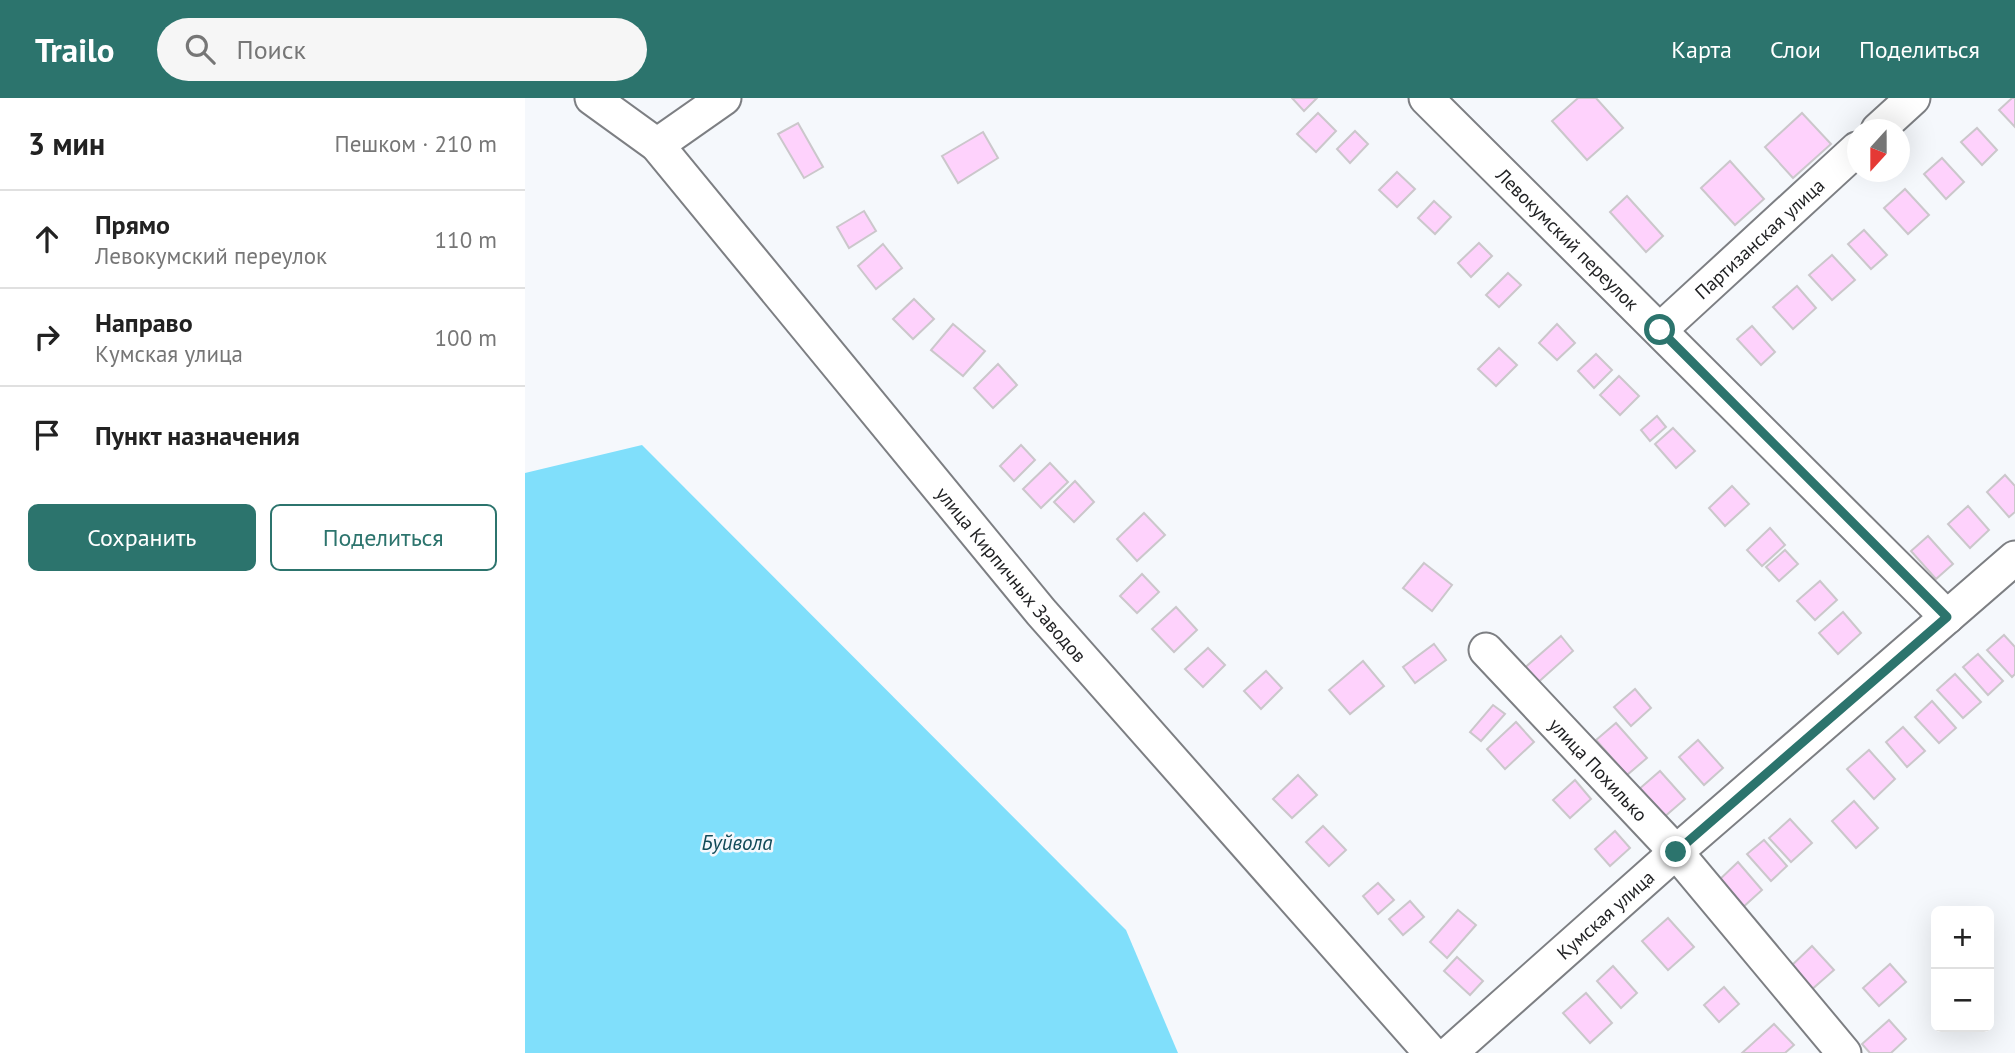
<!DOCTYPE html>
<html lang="ru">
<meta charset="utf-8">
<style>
:root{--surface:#fff;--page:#f6f6f6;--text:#222;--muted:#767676;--line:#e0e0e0;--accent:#2c746d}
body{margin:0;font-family:"PT Sans",sans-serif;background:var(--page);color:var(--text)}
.controls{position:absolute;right:21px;bottom:21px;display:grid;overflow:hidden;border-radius:10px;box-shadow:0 7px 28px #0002}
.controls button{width:63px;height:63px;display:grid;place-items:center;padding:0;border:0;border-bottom:2px solid var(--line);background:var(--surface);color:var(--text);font:35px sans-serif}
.compass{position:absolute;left:1322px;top:21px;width:63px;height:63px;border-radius:50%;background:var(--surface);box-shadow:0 7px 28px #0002;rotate:201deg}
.stop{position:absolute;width:21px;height:21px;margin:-16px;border:5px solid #2c746d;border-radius:50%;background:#fff}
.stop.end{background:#2c746d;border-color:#fff;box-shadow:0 2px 7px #0008}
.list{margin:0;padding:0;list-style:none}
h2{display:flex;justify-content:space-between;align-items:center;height:91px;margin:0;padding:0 28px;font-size:30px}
h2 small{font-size:23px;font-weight:400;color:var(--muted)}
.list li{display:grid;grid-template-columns:46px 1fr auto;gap:21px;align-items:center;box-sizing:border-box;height:98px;padding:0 28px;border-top:2px solid var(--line)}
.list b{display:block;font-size:26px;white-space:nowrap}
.list p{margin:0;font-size:23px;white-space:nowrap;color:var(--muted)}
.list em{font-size:23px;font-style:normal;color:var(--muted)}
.actions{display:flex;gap:14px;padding:21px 28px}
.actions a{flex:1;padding:16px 0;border:2px solid var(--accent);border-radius:10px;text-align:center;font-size:24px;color:var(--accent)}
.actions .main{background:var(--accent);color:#fff}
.icon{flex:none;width:38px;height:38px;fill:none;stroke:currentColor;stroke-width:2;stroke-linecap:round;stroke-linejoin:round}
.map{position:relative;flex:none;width:1490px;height:955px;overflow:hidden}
header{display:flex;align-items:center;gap:42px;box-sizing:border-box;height:98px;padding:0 35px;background:var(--accent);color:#fff}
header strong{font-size:33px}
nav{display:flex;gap:38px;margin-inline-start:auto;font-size:24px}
.search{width:490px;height:63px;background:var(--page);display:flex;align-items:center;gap:18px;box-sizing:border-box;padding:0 24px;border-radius:38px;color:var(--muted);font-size:26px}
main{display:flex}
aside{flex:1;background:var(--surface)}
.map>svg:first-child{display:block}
.water{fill:#80dffb}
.building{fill:#fed2fc;stroke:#cbc7cb;stroke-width:2}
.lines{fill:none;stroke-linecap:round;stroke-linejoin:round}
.minor-casing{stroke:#7d7f83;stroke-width:37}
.minor{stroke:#fff;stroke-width:33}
.route{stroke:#2c746d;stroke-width:9}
.labels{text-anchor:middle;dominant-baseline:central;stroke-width:5;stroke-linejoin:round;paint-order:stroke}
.street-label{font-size:19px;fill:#222325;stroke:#f5f8fc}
.water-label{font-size:21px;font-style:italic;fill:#114a58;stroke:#f5f8fc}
</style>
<header>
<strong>Trailo</strong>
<div class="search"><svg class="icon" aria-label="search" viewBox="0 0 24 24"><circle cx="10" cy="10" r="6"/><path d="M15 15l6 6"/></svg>Поиск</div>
<nav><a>Карта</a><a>Слои</a><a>Поделиться</a></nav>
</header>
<main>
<aside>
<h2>3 мин<small>Пешком · 210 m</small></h2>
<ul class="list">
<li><svg class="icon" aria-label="ahead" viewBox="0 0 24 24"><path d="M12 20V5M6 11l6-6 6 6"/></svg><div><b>Прямо</b><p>Левокумский переулок</p></div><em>110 m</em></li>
<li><svg class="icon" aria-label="right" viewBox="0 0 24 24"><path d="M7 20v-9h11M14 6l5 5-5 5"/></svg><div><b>Направо</b><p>Кумская улица</p></div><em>100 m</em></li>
<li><svg class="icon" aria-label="arrive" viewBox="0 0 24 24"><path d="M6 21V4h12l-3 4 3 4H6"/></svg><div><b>Пункт назначения</b></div></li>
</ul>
<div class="actions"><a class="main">Сохранить</a><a>Поделиться</a></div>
</aside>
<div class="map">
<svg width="1490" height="955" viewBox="0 0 1490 955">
<rect width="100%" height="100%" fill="#f5f8fc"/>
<path class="water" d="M117,347L601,832L653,955H0V375Z"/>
<g class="building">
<path d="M767,0H792L779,13Z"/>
<path d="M1053,0H1071L1098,30L1062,62L1027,23Z"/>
<path d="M1487,0H1490V29L1474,12Z"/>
<path d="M793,15L811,33L791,54L772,36Z"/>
<path d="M1277,15L1306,46L1268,80L1240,49Z"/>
<path d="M273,25L298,69L279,80L253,36Z"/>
<path d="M1452,30L1472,52L1457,67L1436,44Z"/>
<path d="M830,33L843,46L825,65L812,51Z"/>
<path d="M458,34L473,60L433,85L417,58Z"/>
<path d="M1417,60L1439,84L1421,101L1399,76Z"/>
<path d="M1205,63L1239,101L1210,127L1176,90Z"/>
<path d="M872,74L890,91L872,109L854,92Z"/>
<path d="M1380,91L1404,117L1383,136L1359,110Z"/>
<path d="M1102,98L1138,138L1121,154L1085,114Z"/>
<path d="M909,103L926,119L910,136L893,120Z"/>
<path d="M339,113L351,133L324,150L312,129Z"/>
<path d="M1339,132L1362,157L1346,171L1323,146Z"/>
<path d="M954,145L967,158L946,179L933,165Z"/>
<path d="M358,146L377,170L351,191L333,168Z"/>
<path d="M1307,157L1330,182L1307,202L1284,177Z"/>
<path d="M983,175L996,187L974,209L961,197Z"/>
<path d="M1272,188L1291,210L1268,231L1248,209Z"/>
<path d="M389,201L409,221L388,241L368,221Z"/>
<path d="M428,226L460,253L438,278L406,252Z"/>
<path d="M1032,226L1050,245L1032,262L1014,245Z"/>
<path d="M1227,228L1250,254L1236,267L1212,241Z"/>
<path d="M974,250L992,267L971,288L953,271Z"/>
<path d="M1071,256L1087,272L1069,290L1053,273Z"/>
<path d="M473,266L492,287L468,310L449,290Z"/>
<path d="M1094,278L1114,298L1095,317L1075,297Z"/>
<path d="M1132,318L1141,329L1125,343L1116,332Z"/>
<path d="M1148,330L1170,353L1151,370L1130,346Z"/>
<path d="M496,347L510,362L489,383L475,368Z"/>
<path d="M525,365L543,384L516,410L498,391Z"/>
<path d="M1480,377L1490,388V414L1484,419L1462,394Z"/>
<path d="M550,383L569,404L549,424L529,404Z"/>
<path d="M1207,388L1224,406L1200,428L1184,410Z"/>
<path d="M1443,408L1464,432L1445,450L1423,426Z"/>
<path d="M619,415L640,437L612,463L592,441Z"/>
<path d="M1245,430L1260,447L1237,468L1222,452Z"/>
<path d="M1403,438L1428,466L1411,481L1386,453Z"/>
<path d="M1260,452L1273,466L1254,483L1241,469Z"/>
<path d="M899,465L927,487L907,513L878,490Z"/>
<path d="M617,476L634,494L612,515L595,498Z"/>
<path d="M1295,483L1312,502L1290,522L1272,503Z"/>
<path d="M651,509L672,532L649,554L627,531Z"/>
<path d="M1318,514L1336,535L1313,556L1294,535Z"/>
<path d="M1479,537L1490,549V576L1487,579L1462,552Z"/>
<path d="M1036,538L1048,553L1009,588L996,573Z"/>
<path d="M909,546L921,562L890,585L878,569Z"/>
<path d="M683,550L700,567L678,589L660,571Z"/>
<path d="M1453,556L1478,583L1463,597L1438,569Z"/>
<path d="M838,563L859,588L825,616L804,592Z"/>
<path d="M741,573L757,590L736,611L719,593Z"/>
<path d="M1430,576L1456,604L1438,620L1412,592Z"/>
<path d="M1110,591L1126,610L1106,628L1089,609Z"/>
<path d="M1407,603L1431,630L1414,645L1390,619Z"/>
<path d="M968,607L980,616L956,643L945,634Z"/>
<path d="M991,624L1009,644L980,671L962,651Z"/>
<path d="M1091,625L1122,660L1102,677L1071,642Z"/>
<path d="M1378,629L1400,653L1382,669L1361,644Z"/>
<path d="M1173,642L1198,670L1179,687L1154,659Z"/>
<path d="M1344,652L1370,681L1349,701L1322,671Z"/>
<path d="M1135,673L1160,701L1138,720L1113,692Z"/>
<path d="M773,677L792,697L767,720L748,701Z"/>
<path d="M1050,682L1066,701L1045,720L1028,702Z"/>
<path d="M1329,703L1353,730L1331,750L1307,723Z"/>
<path d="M1265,721L1287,745L1266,764L1244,740Z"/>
<path d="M798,728L821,752L804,768L781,744Z"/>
<path d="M1090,733L1105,750L1085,768L1070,751Z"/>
<path d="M1239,742L1262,768L1246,783L1222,756Z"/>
<path d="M1213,764L1237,792L1216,811L1192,784Z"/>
<path d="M853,785L869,802L853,816L838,798Z"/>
<path d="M885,803L899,819L878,837L864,821Z"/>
<path d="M933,812L951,827L922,860L905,844Z"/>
<path d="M1143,820L1169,849L1143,872L1117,843Z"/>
<path d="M1287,848L1309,872L1285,893L1264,870Z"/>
<path d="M932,859L958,883L945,897L919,873Z"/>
<path d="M1365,866L1381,884L1354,908L1338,890Z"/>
<path d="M1088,868L1112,895L1096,910L1072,883Z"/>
<path d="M1199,889L1214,906L1194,924L1179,907Z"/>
<path d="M1061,895L1087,925L1065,945L1038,915Z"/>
<path d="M1364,922L1381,941L1366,955H1345L1337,946Z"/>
<path d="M1249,926L1269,947L1260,955H1217Z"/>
</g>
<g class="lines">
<defs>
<g id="minor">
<path id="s1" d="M67,0L132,47L516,514L906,955"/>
<path id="s2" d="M901,0L1422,519"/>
<path d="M1353,32L1388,0"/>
<path d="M132,47L199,0"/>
<path id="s3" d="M1135,232L1332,51"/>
<path id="s4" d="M961,552L1151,754L1319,955"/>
<path id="s5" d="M925,955L1151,754L1490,460"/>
</g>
</defs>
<use href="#minor" class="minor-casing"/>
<use href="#minor" class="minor"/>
</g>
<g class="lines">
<path class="route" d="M1135,232L1422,519L1151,754"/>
</g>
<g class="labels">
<g class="street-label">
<text stroke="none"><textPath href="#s2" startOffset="200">Левокумский переулок</textPath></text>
<text stroke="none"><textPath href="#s3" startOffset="135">Партизанская улица</textPath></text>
<text stroke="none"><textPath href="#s1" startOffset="637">улица Кирпичных Заводов</textPath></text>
<text stroke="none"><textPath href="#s4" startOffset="164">улица Похилько</textPath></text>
<text stroke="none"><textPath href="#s5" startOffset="208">Кумская улица</textPath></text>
</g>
<g class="water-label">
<text x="212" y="744">Буйвола</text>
</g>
</g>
</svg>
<div class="controls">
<button>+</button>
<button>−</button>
</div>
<svg class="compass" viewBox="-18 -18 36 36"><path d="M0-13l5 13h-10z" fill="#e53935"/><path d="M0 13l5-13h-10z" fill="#767676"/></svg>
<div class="stop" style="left:1135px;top:232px"></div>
<div class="stop end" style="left:1151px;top:754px"></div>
</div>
</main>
